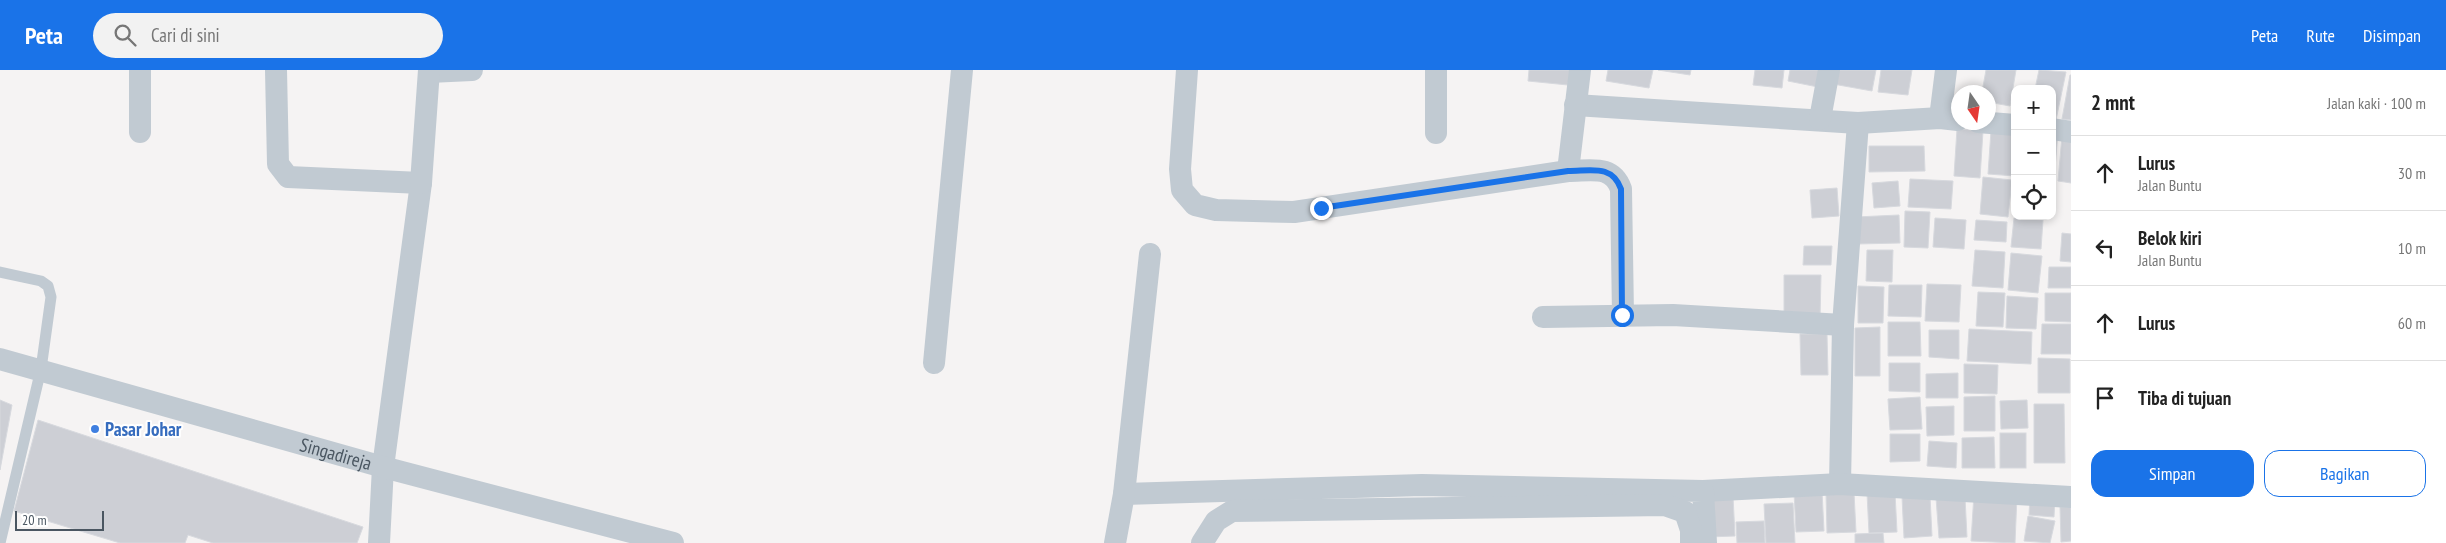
<!DOCTYPE html>
<html lang="id">
<meta charset="utf-8">
<style>
:root{--surface:#fff;--page:#f2f2f2;--text:#222;--muted:#767676;--line:#e0e0e0;--accent:#1a73e8}
body{margin:0;font-family:"PT Sans Narrow",sans-serif;background:var(--page);color:var(--text)}
.controls{position:absolute;right:15px;top:15px;display:grid;overflow:hidden;border-radius:10px;box-shadow:0 2px 8px #0003}
.controls button{width:45px;height:45px;display:grid;place-items:center;padding:0;border:0;border-bottom:1px solid var(--line);background:var(--surface);color:var(--text);font:25px sans-serif}
.compass{position:absolute;left:1951px;top:15px;width:45px;height:45px;border-radius:50%;background:var(--surface);box-shadow:0 2px 8px #0003;rotate:167deg}
.scale{position:absolute;left:15px;bottom:12px;width:89px;box-sizing:border-box;padding-left:5px;border:2px solid #4a5661;border-top:0;font-size:14px;line-height:18px;white-space:nowrap;color:#4a5661;-webkit-text-stroke:4px #fff;paint-order:stroke}
.stop{position:absolute;width:15px;height:15px;margin:-11px;border:4px solid #1a73e8;border-radius:50%;background:#fff}
.stop.end{background:#1a73e8;border-color:#fff;box-shadow:0 1px 5px #0008}
.list{margin:0;padding:0;list-style:none}
h2{display:flex;justify-content:space-between;align-items:center;height:65px;margin:0;padding:0 20px;font-size:21px}
h2 small{font-size:16px;font-weight:400;color:var(--muted)}
.list li{display:grid;grid-template-columns:32px 1fr auto;gap:15px;align-items:center;box-sizing:border-box;height:75px;padding:0 20px;border-top:1px solid var(--line)}
.list b{display:block;font-size:19px;white-space:nowrap}
.list p{margin:0;font-size:16px;white-space:nowrap;color:var(--muted)}
.list em{font-size:16px;font-style:normal;color:var(--muted)}
.actions{display:flex;gap:10px;padding:15px 20px}
.actions a{flex:1;padding:11px 0;border:1px solid var(--accent);border-radius:15px;text-align:center;font-size:18px;color:var(--accent)}
.actions .main{background:var(--accent);color:#fff}
.icon{flex:none;width:28px;height:28px;fill:none;stroke:currentColor;stroke-width:2;stroke-linecap:round;stroke-linejoin:round}
.map{position:relative;flex:none;width:2071px;height:473px;overflow:hidden}
header{display:flex;align-items:center;gap:30px;box-sizing:border-box;height:70px;padding:0 25px;background:var(--accent);color:#fff}
header strong{font-size:24px}
nav{display:flex;gap:28px;margin-inline-start:auto;font-size:18px}
.search{width:350px;height:45px;background:var(--page);display:flex;align-items:center;gap:12px;box-sizing:border-box;padding:0 18px;border-radius:28px;color:var(--muted);font-size:19px}
main{display:flex}
aside{flex:1;background:var(--surface)}
.map>svg:first-child{display:block}
.building{fill:#cdcfd5;stroke:#d7d9de}
.lines{fill:none;stroke-linecap:round;stroke-linejoin:round}
.service{stroke:#c1cad2;stroke-width:11}
.minor{stroke:#c1cad2;stroke-width:22}
.route{stroke:#1a73e8;stroke-width:6}
.shop-dot{fill:#3f7fe0;stroke:#fff;stroke-width:2}
.labels{text-anchor:middle;dominant-baseline:central;stroke-width:4;stroke-linejoin:round;paint-order:stroke}
.shop-label{font-size:19px;font-weight:bold;fill:#366cbe;stroke:#fff;text-anchor:start}
.street-label{font-size:19px;fill:#4a5661;stroke:#fff}
</style>
<header>
<strong>Peta</strong>
<div class="search"><svg class="icon" aria-label="search" viewBox="0 0 24 24"><circle cx="10" cy="10" r="6"/><path d="M15 15l6 6"/></svg>Cari di sini</div>
<nav><a>Peta</a><a>Rute</a><a>Disimpan</a></nav>
</header>
<main>
<div class="map">
<svg width="2071" height="473" viewBox="0 0 2071 473">
<rect width="100%" height="100%" fill="#f5f3f3"/>
<g class="building">
<path d="M1529,0H1570L1568,15L1528,11Z"/>
<path d="M1608,0H1653L1649,18L1606,11Z"/>
<path d="M1658,0H1691L1690,5Z"/>
<path d="M1755,0H1784L1782,18L1753,15Z"/>
<path d="M1790,0H1822L1818,17L1788,11Z"/>
<path d="M1835,0H1876L1872,21L1833,14Z"/>
<path d="M1881,0H1912L1908,25L1878,22Z"/>
<path d="M1986,0H2016L2010,36L1988,32V22H1982Z"/>
<path d="M2039,0L2066,2L2056,50L2052,49V19H2035Z"/>
<path d="M2070,5H2071V50L2062,49Z"/>
<path d="M1957,59L1983,61L1980,108L1954,106Z"/>
<path d="M1991,61L2015,62V106L1988,104Z"/>
<path d="M2052,61H2058L2054,111H2052Z"/>
<path d="M2062,66L2071,67V113L2058,111Z"/>
<path d="M1869,76H1924L1925,101L1869,102Z"/>
<path d="M1983,107L2012,110L2008,147L1980,144Z"/>
<path d="M1910,109L1953,111L1951,139L1908,137Z"/>
<path d="M1898,111L1900,136L1874,138L1872,113Z"/>
<path d="M1837,118L1839,146L1812,148L1810,120Z"/>
<path d="M1905,141L1930,142L1928,178L1904,177Z"/>
<path d="M1899,145L1900,173L1857,174L1856,147Z"/>
<path d="M1935,148L1966,150L1964,179L1933,177Z"/>
<path d="M2014,148L2043,150L2041,179L2011,177Z"/>
<path d="M1976,150L2007,152L2006,172L1974,170Z"/>
<path d="M2062,163L2071,164V192L2060,191Z"/>
<path d="M1804,176H1832L1831,195H1803Z"/>
<path d="M1867,180H1893L1892,212L1866,211Z"/>
<path d="M1975,180L2005,182L2003,218L1972,216Z"/>
<path d="M2011,183L2042,186L2038,223L2008,220Z"/>
<path d="M2049,197H2071V218H2048Z"/>
<path d="M1784,205H1821L1820,249H1784Z"/>
<path d="M1927,214L1961,215L1959,252L1925,251Z"/>
<path d="M1889,215H1922L1921,247L1888,246Z"/>
<path d="M1858,216L1884,217L1883,253H1858Z"/>
<path d="M1978,222L2005,223L2003,257L1976,256Z"/>
<path d="M2045,223H2071V252L2045,251Z"/>
<path d="M2007,226L2038,228L2036,259L2006,258Z"/>
<path d="M1888,252H1920L1921,286H1888Z"/>
<path d="M2042,254H2071V284H2041Z"/>
<path d="M1880,257V306H1855V258Z"/>
<path d="M1969,259L2032,262L2031,294L1967,291Z"/>
<path d="M1929,260H1959V289L1929,287Z"/>
<path d="M1800,264H1827L1828,305H1801Z"/>
<path d="M2038,288L2070,289V323H2038Z"/>
<path d="M1889,293H1920V322L1889,321Z"/>
<path d="M1964,294L1998,295L1997,324L1964,323Z"/>
<path d="M1958,303V328H1926V304Z"/>
<path d="M1995,326V361H1964V327Z"/>
<path d="M1920,327L1922,359L1890,360L1888,329Z"/>
<path d="M0,330L12,335L0,400Z"/>
<path d="M2027,330L2028,358L2001,359L2000,331Z"/>
<path d="M2034,334H2064L2065,393H2034Z"/>
<path d="M1954,336V365L1927,366L1926,337Z"/>
<path d="M38,350L363,457L357,473H213L188,465L185,473H120L14,441Z"/>
<rect x="2000" y="363" width="26" height="35"/>
<path d="M1890,364H1920V391L1890,392Z"/>
<path d="M1994,367L1995,398H1962V368Z"/>
<path d="M1929,371L1957,373L1956,398L1927,396Z"/>
<path d="M1822,421L1824,461L1796,462L1794,422Z"/>
<path d="M1854,422L1856,462L1827,463L1826,423Z"/>
<path d="M1895,422L1897,462L1869,463L1867,423Z"/>
<path d="M1974,424L2017,426L2015,473L1971,471Z"/>
<path d="M1733,426L1735,466L1707,467L1705,427Z"/>
<path d="M1930,426L1932,466L1904,468L1902,427Z"/>
<path d="M2030,426L2055,428L2054,447L2029,445Z"/>
<path d="M1965,427L1967,467L1939,468L1936,428Z"/>
<path d="M1793,433L1795,473H1766L1764,434Z"/>
<path d="M2060,437H2071V471L2061,472Z"/>
<path d="M2028,446L2055,451L2050,473L2024,471Z"/>
<path d="M1764,451L1765,473H1737L1736,452Z"/>
<path d="M1883,463L1884,473H1855V464Z"/>
</g>
<g class="lines">
<path class="service" d="M0,202L41,211L48,216L51,227L41,299L0,473"/>
<g class="minor">
<path d="M140,0V62"/>
<path d="M276,0L278,94L288,107L421,113L383,397L379,473"/>
<path d="M1187,0L1180,99L1182,120L1195,135L1216,140L1294,142L1568,101C1591,101 1612,94 1621,119L1623,245"/>
<path d="M1436,0V63"/>
<path d="M429,2L472,0"/>
<path d="M1575,35L1858,53L1940,48L1958,50"/>
<path d="M1940,48L1946,0"/>
<path d="M1820,49L1829,0"/>
<path d="M1978,52L2015,55"/>
<path d="M2052,59L2071,62"/>
<path d="M1568,101L1580,0"/>
<path d="M421,113L429,0"/>
<path d="M1543,247L1673,245L1843,255"/>
<path id="s1" d="M0,289L383,397L673,473"/>
<path d="M934,293L962,0"/>
<path d="M1840,414L1843,255L1858,53"/>
<path d="M1703,421L1840,414L2071,427"/>
<path d="M1124,424L1422,415L1703,421L1706,473"/>
<path d="M1115,473L1124,424L1150,184"/>
<path d="M1202,473L1216,451L1232,441L1665,435L1685,442L1691,460V473"/>
</g>
</g>
<g class="lines">
<path class="route" d="M1321,138L1568,101C1591,101 1612,94 1621,119L1622,245"/>
</g>
<circle class="shop-dot" cx="95" cy="359" r="5"/>
<g class="labels">
<g class="shop-label">
<text x="105" y="359">Pasar Johar</text>
</g>
<g class="street-label">
<text stroke="none"><textPath href="#s1" startOffset="349">Singadireja</textPath></text>
</g>
</g>
</svg>
<div class="controls">
<button>+</button>
<button>−</button>
<button><svg class="icon" aria-label="locate" viewBox="0 0 24 24"><circle cx="12" cy="12" r="6"/><path d="M12 2v4M12 18v4M2 12h4M18 12h4"/></svg></button>
</div>
<svg class="compass" viewBox="-18 -18 36 36"><path d="M0-13l5 13h-10z" fill="#e53935"/><path d="M0 13l5-13h-10z" fill="#767676"/></svg>
<div class="scale">20 m</div>
<div class="stop" style="left:1622px;top:245px"></div>
<div class="stop end" style="left:1321px;top:138px"></div>
</div>
<aside>
<h2>2 mnt<small>Jalan kaki · 100 m</small></h2>
<ul class="list">
<li><svg class="icon" aria-label="ahead" viewBox="0 0 24 24"><path d="M12 20V5M6 11l6-6 6 6"/></svg><div><b>Lurus</b><p>Jalan Buntu</p></div><em>30 m</em></li>
<li><svg class="icon" aria-label="left" viewBox="0 0 24 24"><path d="M17 20v-9H6M10 6l-5 5 5 5"/></svg><div><b>Belok kiri</b><p>Jalan Buntu</p></div><em>10 m</em></li>
<li><svg class="icon" aria-label="ahead" viewBox="0 0 24 24"><path d="M12 20V5M6 11l6-6 6 6"/></svg><div><b>Lurus</b></div><em>60 m</em></li>
<li><svg class="icon" aria-label="arrive" viewBox="0 0 24 24"><path d="M6 21V4h12l-3 4 3 4H6"/></svg><div><b>Tiba di tujuan</b></div></li>
</ul>
<div class="actions"><a class="main">Simpan</a><a>Bagikan</a></div>
</aside>
</main>
